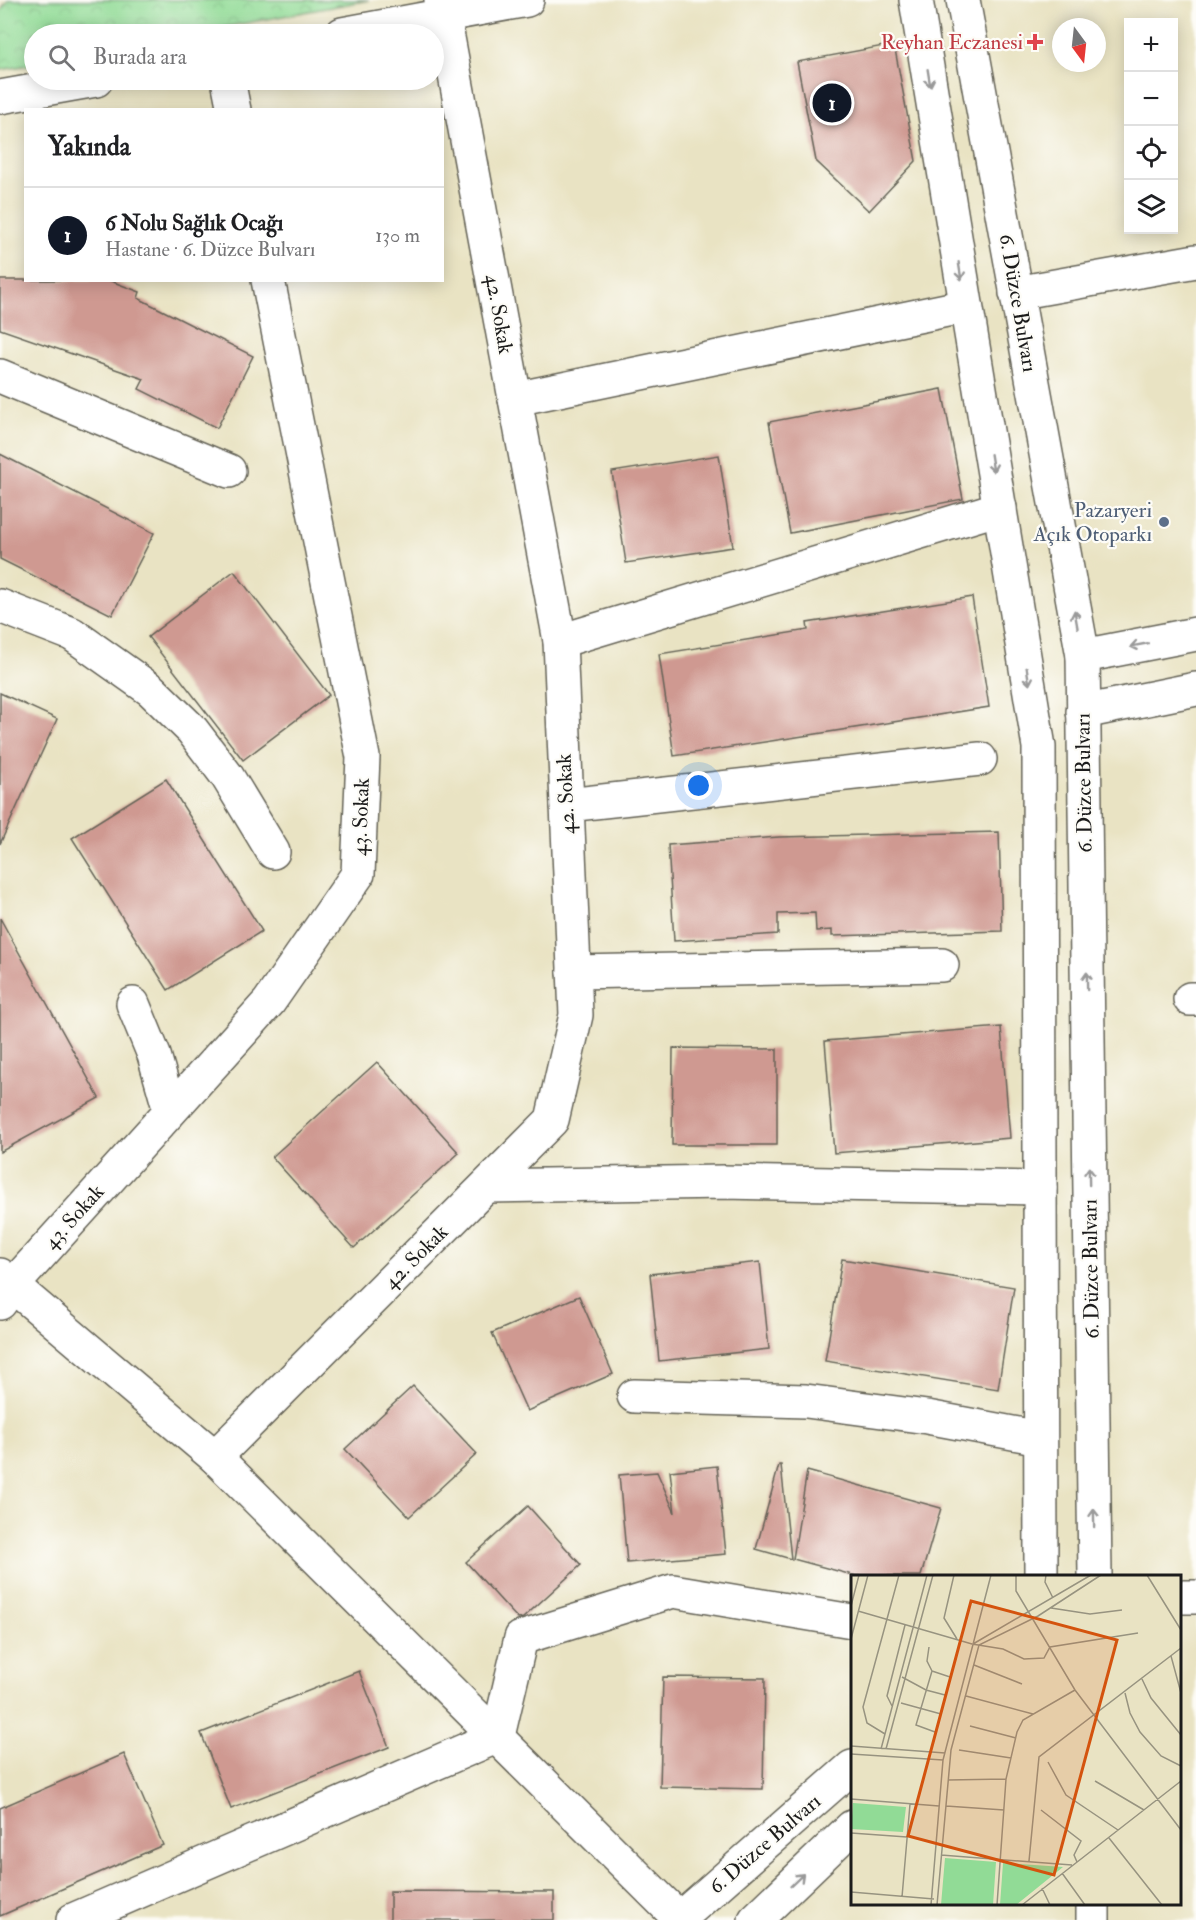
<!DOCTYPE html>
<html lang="tr">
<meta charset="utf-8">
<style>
:root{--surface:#fff;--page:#f2f2f2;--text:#202124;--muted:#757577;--line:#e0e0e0;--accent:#111827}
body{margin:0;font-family:"IM FELL Double Pica",serif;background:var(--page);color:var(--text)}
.controls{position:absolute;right:18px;top:18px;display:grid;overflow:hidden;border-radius:0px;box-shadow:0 3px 15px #0003}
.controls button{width:54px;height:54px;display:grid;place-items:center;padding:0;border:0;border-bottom:2px solid var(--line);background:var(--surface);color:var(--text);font:30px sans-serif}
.compass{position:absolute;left:1052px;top:18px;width:54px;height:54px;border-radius:50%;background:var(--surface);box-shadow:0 3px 15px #0003;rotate:165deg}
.you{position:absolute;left:699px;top:786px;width:21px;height:21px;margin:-15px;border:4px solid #fff;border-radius:50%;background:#1a73e8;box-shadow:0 0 0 9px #1a73e833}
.badge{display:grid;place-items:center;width:39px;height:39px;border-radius:50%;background:var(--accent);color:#fff;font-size:20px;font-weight:700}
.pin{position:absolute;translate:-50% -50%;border:3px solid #fff;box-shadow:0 2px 6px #0006}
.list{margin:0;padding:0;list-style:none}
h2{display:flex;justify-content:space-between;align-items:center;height:78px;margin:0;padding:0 24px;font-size:26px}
h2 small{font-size:20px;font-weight:400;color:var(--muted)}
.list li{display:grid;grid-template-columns:39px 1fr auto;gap:18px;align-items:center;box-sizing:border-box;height:96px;padding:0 24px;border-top:2px solid var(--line)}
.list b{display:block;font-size:22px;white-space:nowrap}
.list p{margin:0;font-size:20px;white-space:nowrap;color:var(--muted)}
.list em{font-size:20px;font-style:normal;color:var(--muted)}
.icon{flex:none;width:33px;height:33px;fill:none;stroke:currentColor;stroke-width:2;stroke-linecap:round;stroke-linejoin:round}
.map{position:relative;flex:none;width:1196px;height:1920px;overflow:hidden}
.search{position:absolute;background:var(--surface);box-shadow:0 3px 15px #0003;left:24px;top:24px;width:420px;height:66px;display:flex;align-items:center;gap:15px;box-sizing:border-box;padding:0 21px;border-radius:33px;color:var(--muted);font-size:22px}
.panel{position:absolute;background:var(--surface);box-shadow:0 3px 15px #0003;left:24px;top:108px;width:420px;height:174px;border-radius:0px}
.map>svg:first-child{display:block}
.park{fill:url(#park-crowns);stroke:#567c59;stroke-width:1.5}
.building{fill:#cf9991}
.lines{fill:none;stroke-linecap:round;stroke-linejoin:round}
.minor-casing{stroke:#646256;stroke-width:36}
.tertiary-casing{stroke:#646256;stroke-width:36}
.secondary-casing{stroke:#646256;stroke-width:36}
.minor{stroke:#fff;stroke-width:33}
.tertiary{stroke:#fff;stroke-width:33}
.secondary{stroke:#fff;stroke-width:33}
.oneway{stroke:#999}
.health-dot{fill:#e0444e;stroke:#fdfcf7;stroke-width:2}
.service-dot{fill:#5c6f8a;stroke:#fdfcf7;stroke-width:2}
.labels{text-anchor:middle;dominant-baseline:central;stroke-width:4.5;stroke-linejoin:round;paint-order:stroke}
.health-label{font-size:21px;fill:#be3a42;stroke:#fdfcf7;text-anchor:end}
.street-label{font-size:21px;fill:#1c1c1c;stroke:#fdfcf7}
.service-label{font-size:21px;fill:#4e5e75;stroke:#fdfcf7;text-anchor:end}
.inset-road{fill:none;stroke:#979380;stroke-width:1.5}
.view{fill:#d4530e;fill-opacity:0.15;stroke:#d4530e;stroke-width:3}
.inset-edge{fill:none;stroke:#1c1c1c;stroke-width:3}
</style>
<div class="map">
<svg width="1196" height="1920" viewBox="0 0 1196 1920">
<defs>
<pattern id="park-crowns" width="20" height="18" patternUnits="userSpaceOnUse" patternTransform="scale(1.5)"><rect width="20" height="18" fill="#91db96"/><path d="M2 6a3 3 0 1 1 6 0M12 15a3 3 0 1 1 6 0" fill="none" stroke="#7cbb81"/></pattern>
</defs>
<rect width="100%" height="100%" fill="#fdfcf7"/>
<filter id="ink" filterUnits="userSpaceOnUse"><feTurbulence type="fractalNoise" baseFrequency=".0167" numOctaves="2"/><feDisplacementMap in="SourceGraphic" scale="12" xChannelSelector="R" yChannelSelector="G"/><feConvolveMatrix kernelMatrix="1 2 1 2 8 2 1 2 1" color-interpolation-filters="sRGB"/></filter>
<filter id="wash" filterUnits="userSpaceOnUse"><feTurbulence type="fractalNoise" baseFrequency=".008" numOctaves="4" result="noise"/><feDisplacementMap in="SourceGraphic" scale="24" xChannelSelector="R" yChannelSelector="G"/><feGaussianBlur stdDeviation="1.35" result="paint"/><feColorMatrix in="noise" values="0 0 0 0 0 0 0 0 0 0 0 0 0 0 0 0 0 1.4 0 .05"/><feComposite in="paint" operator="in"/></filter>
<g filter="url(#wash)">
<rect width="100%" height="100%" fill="#e9e3c3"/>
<path class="park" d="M8,0H369L188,34H34V64L0,70V12Z"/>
<g id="blocks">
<g class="building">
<path d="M894,44L916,161L869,211L816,161L797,62Z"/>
<path d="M0,280H108L140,292L138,298L253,356L217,428L139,389L144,379L0,329Z"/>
<path d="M942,389L963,499L790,533L769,422Z"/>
<path d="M0,454L154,533L112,615L0,559Z"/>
<path d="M719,455L733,547L626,563L612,472Z"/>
<path d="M234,571L329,695L243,760L148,637Z"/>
<path d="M972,597L989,707L674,756L659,654L808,630L807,623Z"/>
<path d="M0,693L57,719L0,844Z"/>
<path d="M166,779L262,931L168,990L72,838Z"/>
<path d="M999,832L1002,931L832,936V930L816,931L815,913L778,914V934L674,941L668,845L779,837Z"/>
<path d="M0,918L99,1098L0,1152Z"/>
<path d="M1001,1027L1010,1138L834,1153L825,1041Z"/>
<path d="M673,1048L777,1049V1145H672Z"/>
<path d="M377,1062L459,1153L354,1248L272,1157Z"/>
<path d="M842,1259L1014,1287L998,1389L825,1361Z"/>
<path d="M760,1262L769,1349L659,1361L650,1274Z"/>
<path d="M579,1296L613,1374L527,1411L492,1333Z"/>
<path d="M413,1386L477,1454L409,1517L345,1449Z"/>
<path d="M779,1465H781L791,1559L756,1549Z"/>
<path d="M717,1466L726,1554L627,1563L619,1475L657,1472L675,1513L670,1471Z"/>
<path d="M807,1471L941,1508L921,1576H856L793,1559Z"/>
<path d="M528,1506L581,1565L523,1618L518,1619L466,1562Z"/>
<path d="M359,1671L389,1747L231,1809L201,1733Z"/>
<path d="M663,1677L765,1678L763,1789L660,1787Z"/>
<path d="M124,1754L163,1845L0,1916V1808Z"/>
<path d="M390,1891L554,1892V1920H390Z"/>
</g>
</g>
</g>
<g filter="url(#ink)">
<use href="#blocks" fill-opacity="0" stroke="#646256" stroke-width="1.5"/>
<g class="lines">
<defs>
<g id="minor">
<path d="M342,34L527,0"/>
<path d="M228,80L234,110"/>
<path d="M0,97L96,80"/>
<path d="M1016,293L1196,261"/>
<path d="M0,376L229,471"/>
<path d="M515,399L966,306"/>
<path d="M0,606L72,634L151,690L192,730L227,776L273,852"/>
<path d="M560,641L1000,508"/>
<path d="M567,805L980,759"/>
<path d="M574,972L942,965"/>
<path d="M1190,999H1196"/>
<path d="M133,1004L154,1055L170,1111"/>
<path d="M487,1186L724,1182L1040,1188"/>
<path d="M0,1275L215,1457L681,1920"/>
<path d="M0,1303L13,1285L269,1002L358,874L363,757L268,280"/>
<path d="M634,1396L806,1401L927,1417L1040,1438"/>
<path d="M215,1457L552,1120L576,1015L560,641L441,0"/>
<path d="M1180,1597H1196"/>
<path d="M73,1920L498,1736L521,1638L673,1591L852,1621"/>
<path d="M1093,1920V1904"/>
</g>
<g id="tertiary">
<path d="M916,0L1039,747L1041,1576"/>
<path d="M963,0L1083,656L1095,1576"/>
<path d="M678,1920L852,1767"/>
<path d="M755,1920L852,1827"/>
</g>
<g id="secondary">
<path d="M1083,656L1196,634"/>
<path d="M1083,712L1196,689"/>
</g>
</defs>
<use href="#minor" class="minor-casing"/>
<use href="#tertiary" class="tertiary-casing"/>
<use href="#secondary" class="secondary-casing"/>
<use href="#minor" class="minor"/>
<use href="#tertiary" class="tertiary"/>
<use href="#secondary" class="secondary"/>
</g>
<defs><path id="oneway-shaft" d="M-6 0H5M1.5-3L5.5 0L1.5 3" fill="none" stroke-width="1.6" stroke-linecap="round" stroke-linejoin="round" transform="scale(1.5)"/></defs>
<g class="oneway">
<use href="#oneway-shaft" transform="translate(929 78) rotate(81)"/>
<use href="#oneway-shaft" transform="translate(960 271) rotate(81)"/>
<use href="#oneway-shaft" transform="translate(992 463) rotate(81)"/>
<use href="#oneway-shaft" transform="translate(1076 619) rotate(-100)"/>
<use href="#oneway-shaft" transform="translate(1139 645) rotate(169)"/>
<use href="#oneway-shaft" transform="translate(1028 676) rotate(81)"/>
<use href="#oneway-shaft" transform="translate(1087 981) rotate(-91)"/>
<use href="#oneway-shaft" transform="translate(1089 1176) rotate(-91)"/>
<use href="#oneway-shaft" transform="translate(1094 1518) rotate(-91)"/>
<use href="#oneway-shaft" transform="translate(797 1880) rotate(-44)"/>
</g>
</g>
<path class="health-dot" d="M1032 33h6v6h6v6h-6v6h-6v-6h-6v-6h6z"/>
<circle class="service-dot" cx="1164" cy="522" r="6"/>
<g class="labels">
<g class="health-label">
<text x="1023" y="42">Reyhan Eczanesi</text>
</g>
<g class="street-label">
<text transform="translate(1018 303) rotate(80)">6. Düzce Bulvarı</text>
<text transform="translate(499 314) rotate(80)">42. Sokak</text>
<text transform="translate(1084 783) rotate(-91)">6. Düzce Bulvarı</text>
<text transform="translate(566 794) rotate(-93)">42. Sokak</text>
<text transform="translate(361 817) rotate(-88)">43. Sokak</text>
<text transform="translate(74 1217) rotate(-48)">43. Sokak</text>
<text transform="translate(416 1257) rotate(-45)">42. Sokak</text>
<text transform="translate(1091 1269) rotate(-91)">6. Düzce Bulvarı</text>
<text transform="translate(765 1844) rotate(-41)">6. Düzce Bulvarı</text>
</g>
<g class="service-label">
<text x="1152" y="510">Pazaryeri<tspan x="1152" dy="24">Açık Otoparkı</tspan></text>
</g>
</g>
<g transform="translate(851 1575)">
<rect width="330" height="330" fill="#e9e3c3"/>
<path d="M2,228L55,232L52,257L0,254ZM94,283L145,287L142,330H90ZM152,288L212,292L165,330H149Z" fill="#91db96"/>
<path class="inset-road" d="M103,0L93,43L106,64M165,0V16L224,115L330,255M195,0L194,7L202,23M296,0L330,55M0,31L8,0M200,33L239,39L271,35M7,36L121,69L152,74L173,84L193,83L199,72L287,58M0,64L17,0M122,69L240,0M78,72L76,86L81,96L65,150L84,157M320,81L330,118M123,90L171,109M81,96L99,102M51,102L75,115L94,120M291,104L300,123L330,160M274,118L279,138L289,157L310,181L330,191M115,121L182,139M50,128L90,139M41,131L36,121L54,50M119,151L165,163M34,159L16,148L12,132L48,0M0,171L94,178M30,174L76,0M35,174L82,0M108,175L160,183M0,179L92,185M197,187L215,220L267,255M97,205L155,204M244,206L293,235M0,224L88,231M95,231L153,235M190,235L230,266L223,280L226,287M0,258L56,262M258,263L311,330M90,280L221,290M178,286L188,182L330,73M211,298L234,330M191,313L199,330M0,317L83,324M51,322L59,229M80,330L92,185L140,0M86,330L100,175L128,70L187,41L250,0M146,330L155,204L166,157L172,145L224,115M171,330L330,206"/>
<path class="view" d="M120,26L266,65L203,300L57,261Z"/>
<rect width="330" height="330" class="inset-edge"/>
</g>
</svg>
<div class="controls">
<button>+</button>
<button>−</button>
<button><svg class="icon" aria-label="locate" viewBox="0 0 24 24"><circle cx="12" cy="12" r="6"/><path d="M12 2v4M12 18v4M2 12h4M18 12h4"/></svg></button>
<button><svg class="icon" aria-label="layers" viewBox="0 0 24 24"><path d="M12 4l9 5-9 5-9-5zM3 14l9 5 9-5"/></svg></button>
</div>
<svg class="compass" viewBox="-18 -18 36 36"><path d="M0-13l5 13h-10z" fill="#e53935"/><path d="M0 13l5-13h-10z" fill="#757577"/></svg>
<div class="you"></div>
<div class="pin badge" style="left:832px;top:103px">1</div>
<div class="search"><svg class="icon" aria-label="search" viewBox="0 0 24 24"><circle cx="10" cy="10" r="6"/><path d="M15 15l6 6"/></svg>Burada ara</div>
<section class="panel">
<h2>Yakında<small></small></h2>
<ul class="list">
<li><span class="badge">1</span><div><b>6 Nolu Sağlık Ocağı</b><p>Hastane · 6. Düzce Bulvarı</p></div><em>130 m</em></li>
</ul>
</section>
</div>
